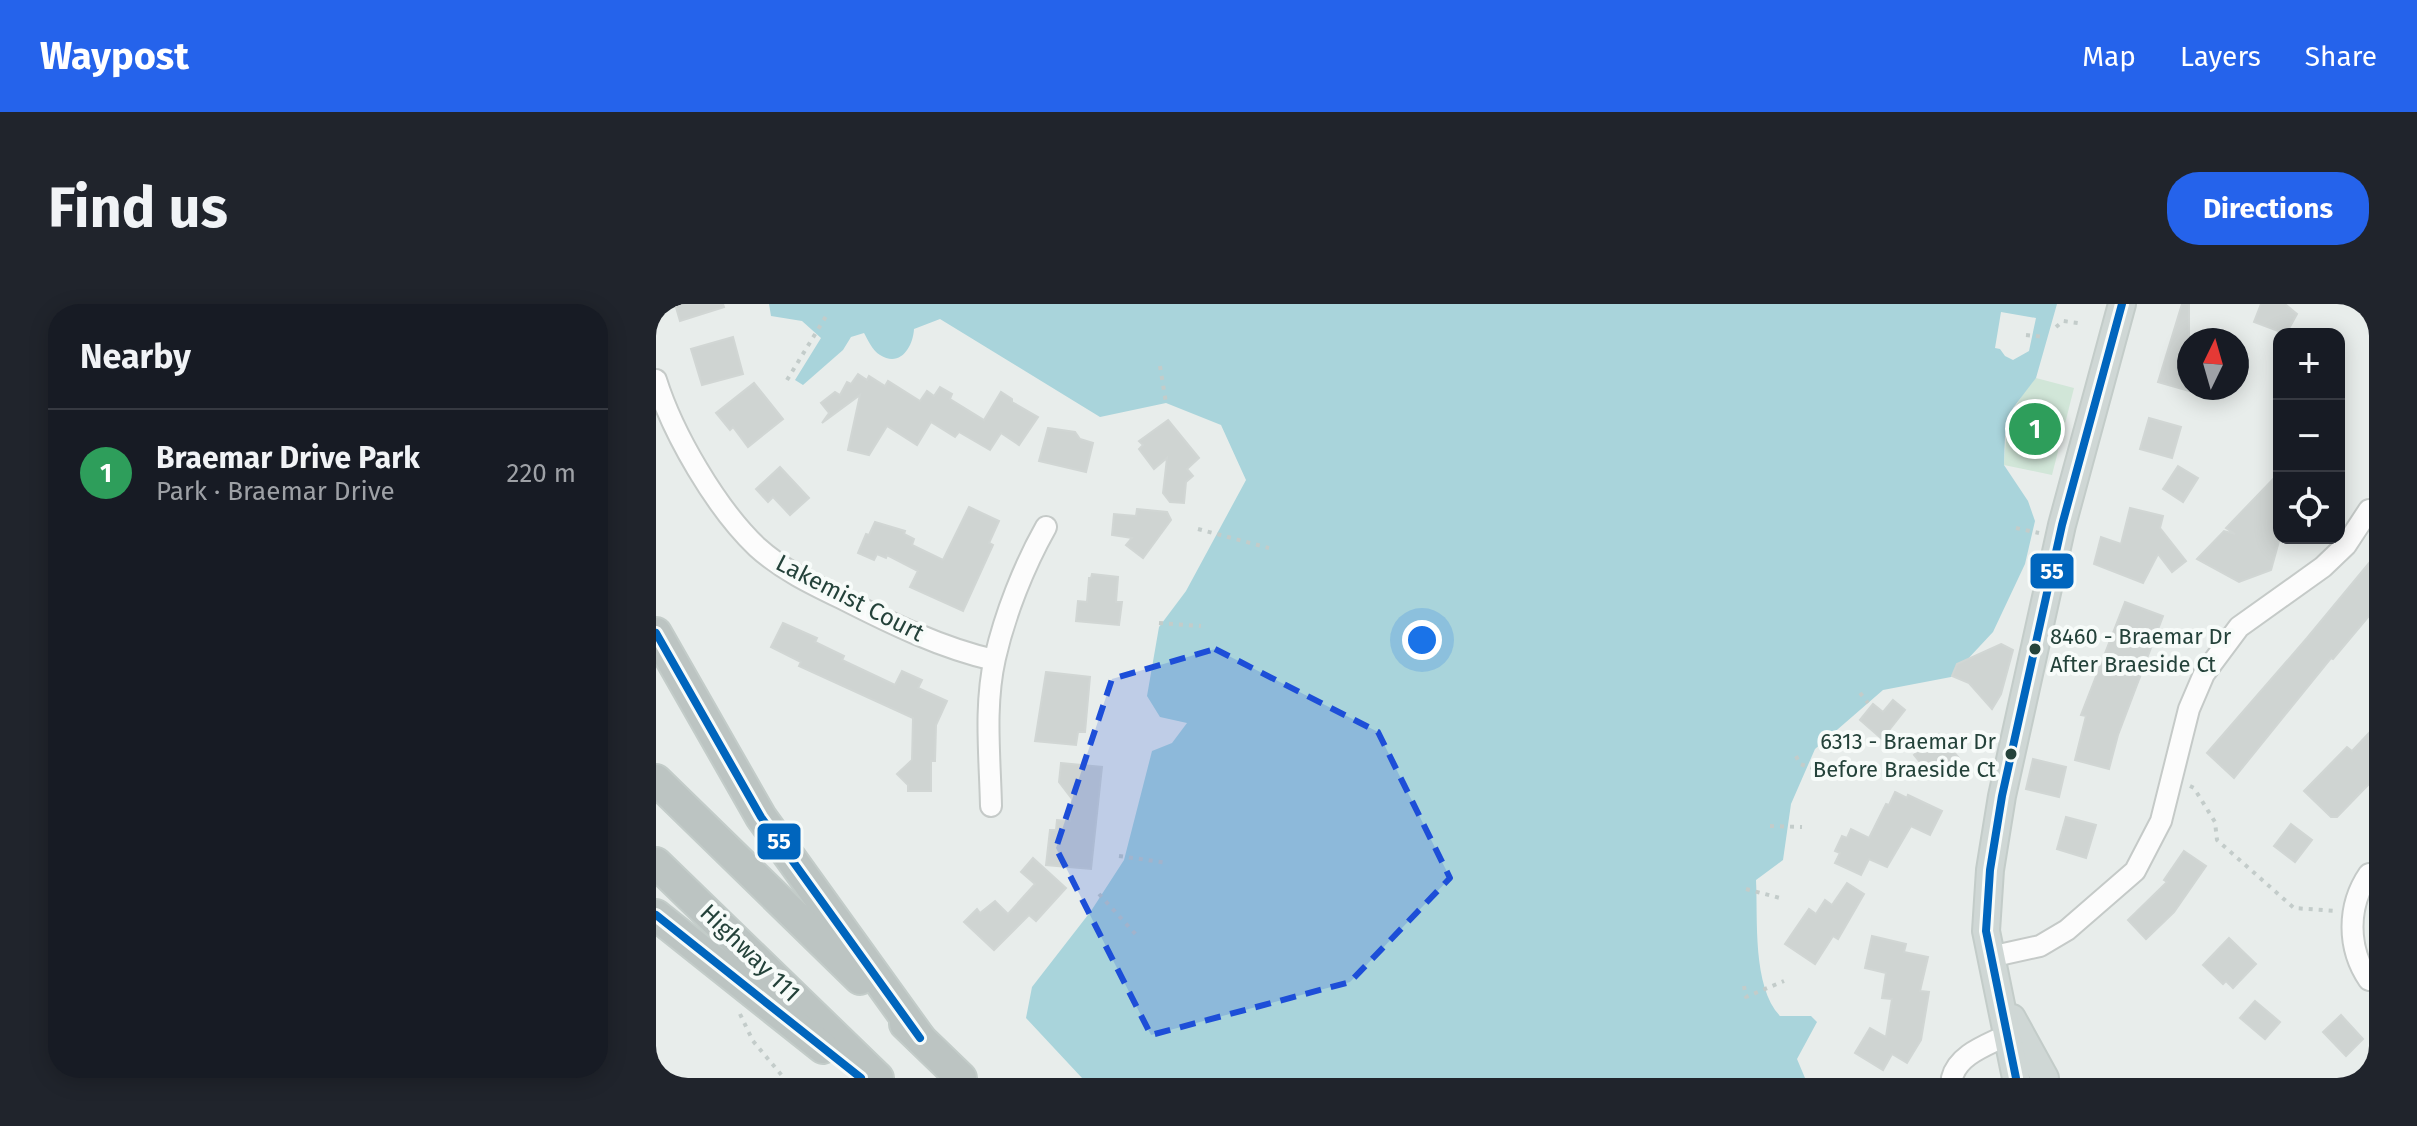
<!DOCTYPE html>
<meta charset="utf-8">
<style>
:root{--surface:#171b24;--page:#20242c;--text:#f1f3f6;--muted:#9ea1a6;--line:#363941;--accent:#2563eb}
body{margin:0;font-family:"Fira Sans",sans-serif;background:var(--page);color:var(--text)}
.controls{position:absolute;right:24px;top:24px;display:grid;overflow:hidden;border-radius:16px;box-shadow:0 4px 20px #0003}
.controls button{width:72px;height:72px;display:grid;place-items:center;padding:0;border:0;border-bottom:2px solid var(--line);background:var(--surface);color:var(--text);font:40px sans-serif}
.compass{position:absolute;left:1521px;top:24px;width:72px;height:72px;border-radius:50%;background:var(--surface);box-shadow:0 4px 20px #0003;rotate:5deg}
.you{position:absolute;left:766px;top:336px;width:28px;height:28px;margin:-20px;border:6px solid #fff;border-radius:50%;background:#1a73e8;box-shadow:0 0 0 12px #1a73e833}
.badge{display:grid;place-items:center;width:52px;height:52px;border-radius:50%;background:var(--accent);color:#fff;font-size:26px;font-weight:700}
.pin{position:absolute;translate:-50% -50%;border:4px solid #fff;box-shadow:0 2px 8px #0006}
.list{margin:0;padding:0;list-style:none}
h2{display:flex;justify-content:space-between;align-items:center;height:104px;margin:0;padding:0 32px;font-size:34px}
h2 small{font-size:26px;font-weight:400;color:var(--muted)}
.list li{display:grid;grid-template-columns:52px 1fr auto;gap:24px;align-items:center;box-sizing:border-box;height:128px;padding:0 32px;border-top:2px solid var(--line)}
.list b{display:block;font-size:30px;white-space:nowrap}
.list p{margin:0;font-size:26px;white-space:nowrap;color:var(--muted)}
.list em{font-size:26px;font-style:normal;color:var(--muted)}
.icon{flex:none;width:44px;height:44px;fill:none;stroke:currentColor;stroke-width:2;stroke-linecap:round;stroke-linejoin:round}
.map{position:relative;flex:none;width:1713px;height:774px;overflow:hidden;border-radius:32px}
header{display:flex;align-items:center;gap:48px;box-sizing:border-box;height:112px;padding:0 40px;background:var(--accent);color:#fff}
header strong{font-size:38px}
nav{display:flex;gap:44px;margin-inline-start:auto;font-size:28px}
.intro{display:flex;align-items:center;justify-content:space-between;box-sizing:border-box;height:192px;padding:0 48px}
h1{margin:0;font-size:56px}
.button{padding:20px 36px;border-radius:32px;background:var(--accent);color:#fff;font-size:28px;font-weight:700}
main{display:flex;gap:48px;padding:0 48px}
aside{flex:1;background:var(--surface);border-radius:32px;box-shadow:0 4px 20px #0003}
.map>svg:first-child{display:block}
.green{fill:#d1e6d8}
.water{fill:#a9d4db}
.pier{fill:#e8edeb}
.building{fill:#cfd4d2;stroke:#d1d6d4;stroke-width:2}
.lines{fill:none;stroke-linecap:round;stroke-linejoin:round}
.minor-casing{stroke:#c5cac8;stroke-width:24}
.major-casing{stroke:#c3ccc9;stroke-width:30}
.highway-casing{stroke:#c3ccc9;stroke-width:34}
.path{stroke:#c3ccca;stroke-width:4;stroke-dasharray:4 6;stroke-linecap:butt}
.minor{stroke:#fcfcfc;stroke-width:20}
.major{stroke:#cfd7d5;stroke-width:26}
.highway{stroke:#bcc4c2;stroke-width:30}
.bus-1-casing{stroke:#f7fbf9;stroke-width:14}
.bus-1{stroke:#0065bd;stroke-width:8}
.marked{fill:#1d4ed8;fill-opacity:0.2;stroke:#1d4ed8;stroke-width:6;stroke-dasharray:16 10;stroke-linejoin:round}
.bus-dot{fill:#24423a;stroke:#f7fbf9;stroke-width:3}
.labels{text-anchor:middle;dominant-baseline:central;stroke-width:8;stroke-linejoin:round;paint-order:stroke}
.bus-label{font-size:22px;fill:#24423a;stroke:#f7fbf9;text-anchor:start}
.street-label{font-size:24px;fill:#24423a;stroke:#f7fbf9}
.line-badge{stroke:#f7fbf9;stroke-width:3}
.badge-label{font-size:22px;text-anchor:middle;font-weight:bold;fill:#fff}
</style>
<header>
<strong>Waypost</strong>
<nav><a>Map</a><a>Layers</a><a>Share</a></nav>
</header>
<div class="intro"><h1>Find us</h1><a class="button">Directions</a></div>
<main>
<aside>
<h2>Nearby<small></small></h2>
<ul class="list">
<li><span class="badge" style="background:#2e9e5b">1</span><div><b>Braemar Drive Park</b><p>Park · Braemar Drive</p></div><em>220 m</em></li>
</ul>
</aside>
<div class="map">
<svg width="1713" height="774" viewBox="0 0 1713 774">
<rect width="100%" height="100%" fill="#e8edeb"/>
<path class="green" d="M1380,74L1418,84L1396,171L1348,161C1350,123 1353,104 1380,74Z"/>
<path class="water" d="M113,0H1401L1380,74L1357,104L1349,131L1348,161L1372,197L1379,217L1369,260L1337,328L1295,373L1227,386L1159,445L1135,500L1127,556L1100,576C1102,615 1096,682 1124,712H1155L1161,718L1141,755L1149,774H426L370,714L376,683L435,607L468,556L496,447L516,439L531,419L504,413L491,392L503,323L530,287L590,176L565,121L510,99L444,113L284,15L258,25C257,43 244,64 224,51C216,46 212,36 208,29L195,33L187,46L147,81L139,76L165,34L146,17L115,12Z"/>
<path class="pier" d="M1345,8L1380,14L1373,47L1357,56L1349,52L1344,45L1339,44Z"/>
<g class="building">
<path d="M19,0H67L68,3L24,17Z"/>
<path d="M1526,0H1533V87L1502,78Z"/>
<path d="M1605,0H1629L1641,10L1630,30L1598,18Z"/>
<path d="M77,33L87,70L46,81L35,45Z"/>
<path d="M202,70L211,76L213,72L229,82L232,77L264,97L271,87L278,92L284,83L296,90L294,95L328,116L345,88L356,95V98L382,113L363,141L345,129L334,146L303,128L299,133L275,118L261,141L231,122L213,151L192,146L204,91L166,119L173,109L165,99L179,88L184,91L191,78L195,80Z"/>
<path d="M98,79L127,115L92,143L77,123L74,126L60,109Z"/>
<path d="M1493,114L1525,123L1516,154L1484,145Z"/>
<path d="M512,116L543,154L531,165L537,172L530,178L528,199L514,198L507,189L511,154L498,165L483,145L487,141L483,137Z"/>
<path d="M392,124L419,128L424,135L437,139L430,168L383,157Z"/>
<path d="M1522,162L1542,174L1527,198L1507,185Z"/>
<path d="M124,163L153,194L134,211L117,193L112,198L100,185Z"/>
<path d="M1623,169V237L1615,266L1583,278L1541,255L1568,227L1579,230L1570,224Z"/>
<path d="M313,203L343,217L333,239L337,241L307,307L254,283L262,267L231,251L230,254L221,250L218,256L202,249L210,230L213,231L219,218L249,227L248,230L258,235L256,241L287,256Z"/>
<path d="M1474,204L1507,212L1504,224L1530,257L1516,268L1502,250L1487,279L1438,260L1445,233L1465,240Z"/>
<path d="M481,205L511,208L515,216L487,254L470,241L476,234L456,231L458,210L480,212Z"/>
<path d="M1713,259V312L1677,355L1675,354L1578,474L1551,449L1651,334Z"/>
<path d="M436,270L462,273L460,298H466L463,321L420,317L422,297L431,298L433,274H435Z"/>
<path d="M1469,298L1507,312L1462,431L1453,465L1419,456L1430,412L1425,411Z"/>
<path d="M127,319L161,334L159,338L188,352L186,356L239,381L246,367L266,376L262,384L291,397L280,421L279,457H275V487H252V481L241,470L256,456L257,414L143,362L145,358L115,343Z"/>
<path d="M1345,340L1357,346L1345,390L1336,405L1313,379L1296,372L1301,360Z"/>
<path d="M390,368L434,373L429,428H422L420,441L379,437Z"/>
<path d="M1237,396L1249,406L1226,435L1204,416L1217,400L1227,408Z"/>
<path d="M1713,429V480L1681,513H1675L1648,487L1691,443L1696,447Z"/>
<path d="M1283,430L1303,454L1278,475L1258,451Z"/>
<path d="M1377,455L1410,463L1403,493L1370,485Z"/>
<path d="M405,459L446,463L435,565L390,561L394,526H400L401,516L414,517L416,495L403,478Z"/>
<path d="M1239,488L1251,494L1252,491L1286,507L1274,531L1255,522L1231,563L1213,555L1205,571L1179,559L1184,549L1179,547L1186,532L1191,534L1195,525L1213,534L1230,500L1233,501Z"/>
<path d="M1410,513L1440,521L1430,554L1401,545Z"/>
<path d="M1635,520L1656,536L1639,558L1618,542Z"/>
<path d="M1528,547L1550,562L1518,608L1490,635L1472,616L1511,578L1508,576Z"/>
<path d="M377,554L410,584L380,617L373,611L338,646L308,618L321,605L324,609L339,597L352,610L379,580L365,568Z"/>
<path d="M1191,579L1208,590L1182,635L1177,632L1159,660L1129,640L1153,605L1160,610L1169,596L1176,601Z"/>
<path d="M1216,632L1250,640L1248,648L1272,653L1264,687L1273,688L1265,736L1251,759L1236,750L1227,766L1199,749L1214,724L1230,733L1236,695L1226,694L1230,669L1209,664Z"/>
<path d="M1573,634L1600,660L1577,684L1570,677L1567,680L1547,661Z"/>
<path d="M1599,697L1624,718L1609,735L1584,714Z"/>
<path d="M1685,711L1707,735L1690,752L1667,728Z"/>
</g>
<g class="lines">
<defs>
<g id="minor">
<path d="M0,76C17,130 60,204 101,243C125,265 156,280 185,294C234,319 285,344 338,356"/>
<path d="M335,502C334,454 328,402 339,354C349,310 368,262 390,223"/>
<path d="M1713,570C1691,602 1691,644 1713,676"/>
<path d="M1334,653L1384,642L1411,626L1479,567L1505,517L1533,405L1548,370L1583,323L1667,263L1690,241L1713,206"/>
<path d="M1296,774C1302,750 1332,741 1351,731"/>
</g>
<g id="major">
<path d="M1356,714L1389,774"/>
<path d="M1360,774L1330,627L1334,566L1346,492L1406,221L1466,0"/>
</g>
<g id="highway">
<path d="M0,329L105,513L264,734"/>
<path d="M0,476L204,675"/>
<path d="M0,559L222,774"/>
<path d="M0,611L167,744"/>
<path d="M249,720L305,774"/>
</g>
</defs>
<use href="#minor" class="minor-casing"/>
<use href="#major" class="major-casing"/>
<use href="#highway" class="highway-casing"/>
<g class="path">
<path d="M1400,23L1407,17L1422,19"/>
<path d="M1370,31L1388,33"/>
<path d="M504,62L510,99"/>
<path d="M131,76L172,9"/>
<path d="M1360,224L1383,229"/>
<path d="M542,225L613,244"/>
<path d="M503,319L545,322"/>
<path d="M1204,389L1212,399"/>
<path d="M1140,452L1144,460L1170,468"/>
<path d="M1534,482L1538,484L1559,518L1561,536L1638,604L1679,607"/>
<path d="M1114,522L1146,523"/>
<path d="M463,552L512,559"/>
<path d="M1090,585L1124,594"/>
<path d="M443,590L483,634"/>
<path d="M1088,682L1090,693L1128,677"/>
<path d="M84,710L97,737L128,774"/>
</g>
<use href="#minor" class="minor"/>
<use href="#major" class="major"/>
<use href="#highway" class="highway"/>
<defs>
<g id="bus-1">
<path d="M0,329L105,513L264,734"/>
<path d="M0,611L205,774"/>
<path d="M1360,774L1330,627L1334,566L1346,492L1406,221L1466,0"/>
</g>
</defs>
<use href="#bus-1" class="bus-1-casing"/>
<use href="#bus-1" class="bus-1"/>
</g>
<path class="marked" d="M559,345L722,428L794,574L694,678L495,731L400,544L456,375Z"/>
<g class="bus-dot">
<circle cx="1379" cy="345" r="7"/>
<circle cx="1355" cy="450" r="7"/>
</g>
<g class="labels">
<g class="bus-label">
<text x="1394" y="332">8460 - Braemar Dr<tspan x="1394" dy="28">After Braeside Ct</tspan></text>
<text x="1340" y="437" text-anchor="end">6313 - Braemar Dr<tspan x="1340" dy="28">Before Braeside Ct</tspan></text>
</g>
<g class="street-label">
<text transform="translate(194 294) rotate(27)">Lakemist Court</text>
<text transform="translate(94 649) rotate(44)">Highway 111</text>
</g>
</g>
<g class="line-badge">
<rect x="1373" y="248" width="46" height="38" rx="8" fill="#0065bd"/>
<rect x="100" y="518" width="46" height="39" rx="8" fill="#0065bd"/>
</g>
<g class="badge-label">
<text x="1396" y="275">55</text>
<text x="123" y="545">55</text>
</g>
</svg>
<div class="controls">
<button>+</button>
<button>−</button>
<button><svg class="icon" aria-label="locate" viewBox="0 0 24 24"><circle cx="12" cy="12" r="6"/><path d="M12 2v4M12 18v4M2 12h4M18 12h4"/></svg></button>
</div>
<svg class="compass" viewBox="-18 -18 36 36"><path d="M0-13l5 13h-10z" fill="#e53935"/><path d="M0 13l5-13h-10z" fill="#9ea1a6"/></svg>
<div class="you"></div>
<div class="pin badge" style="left:1379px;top:125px;background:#2e9e5b">1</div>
</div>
</main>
